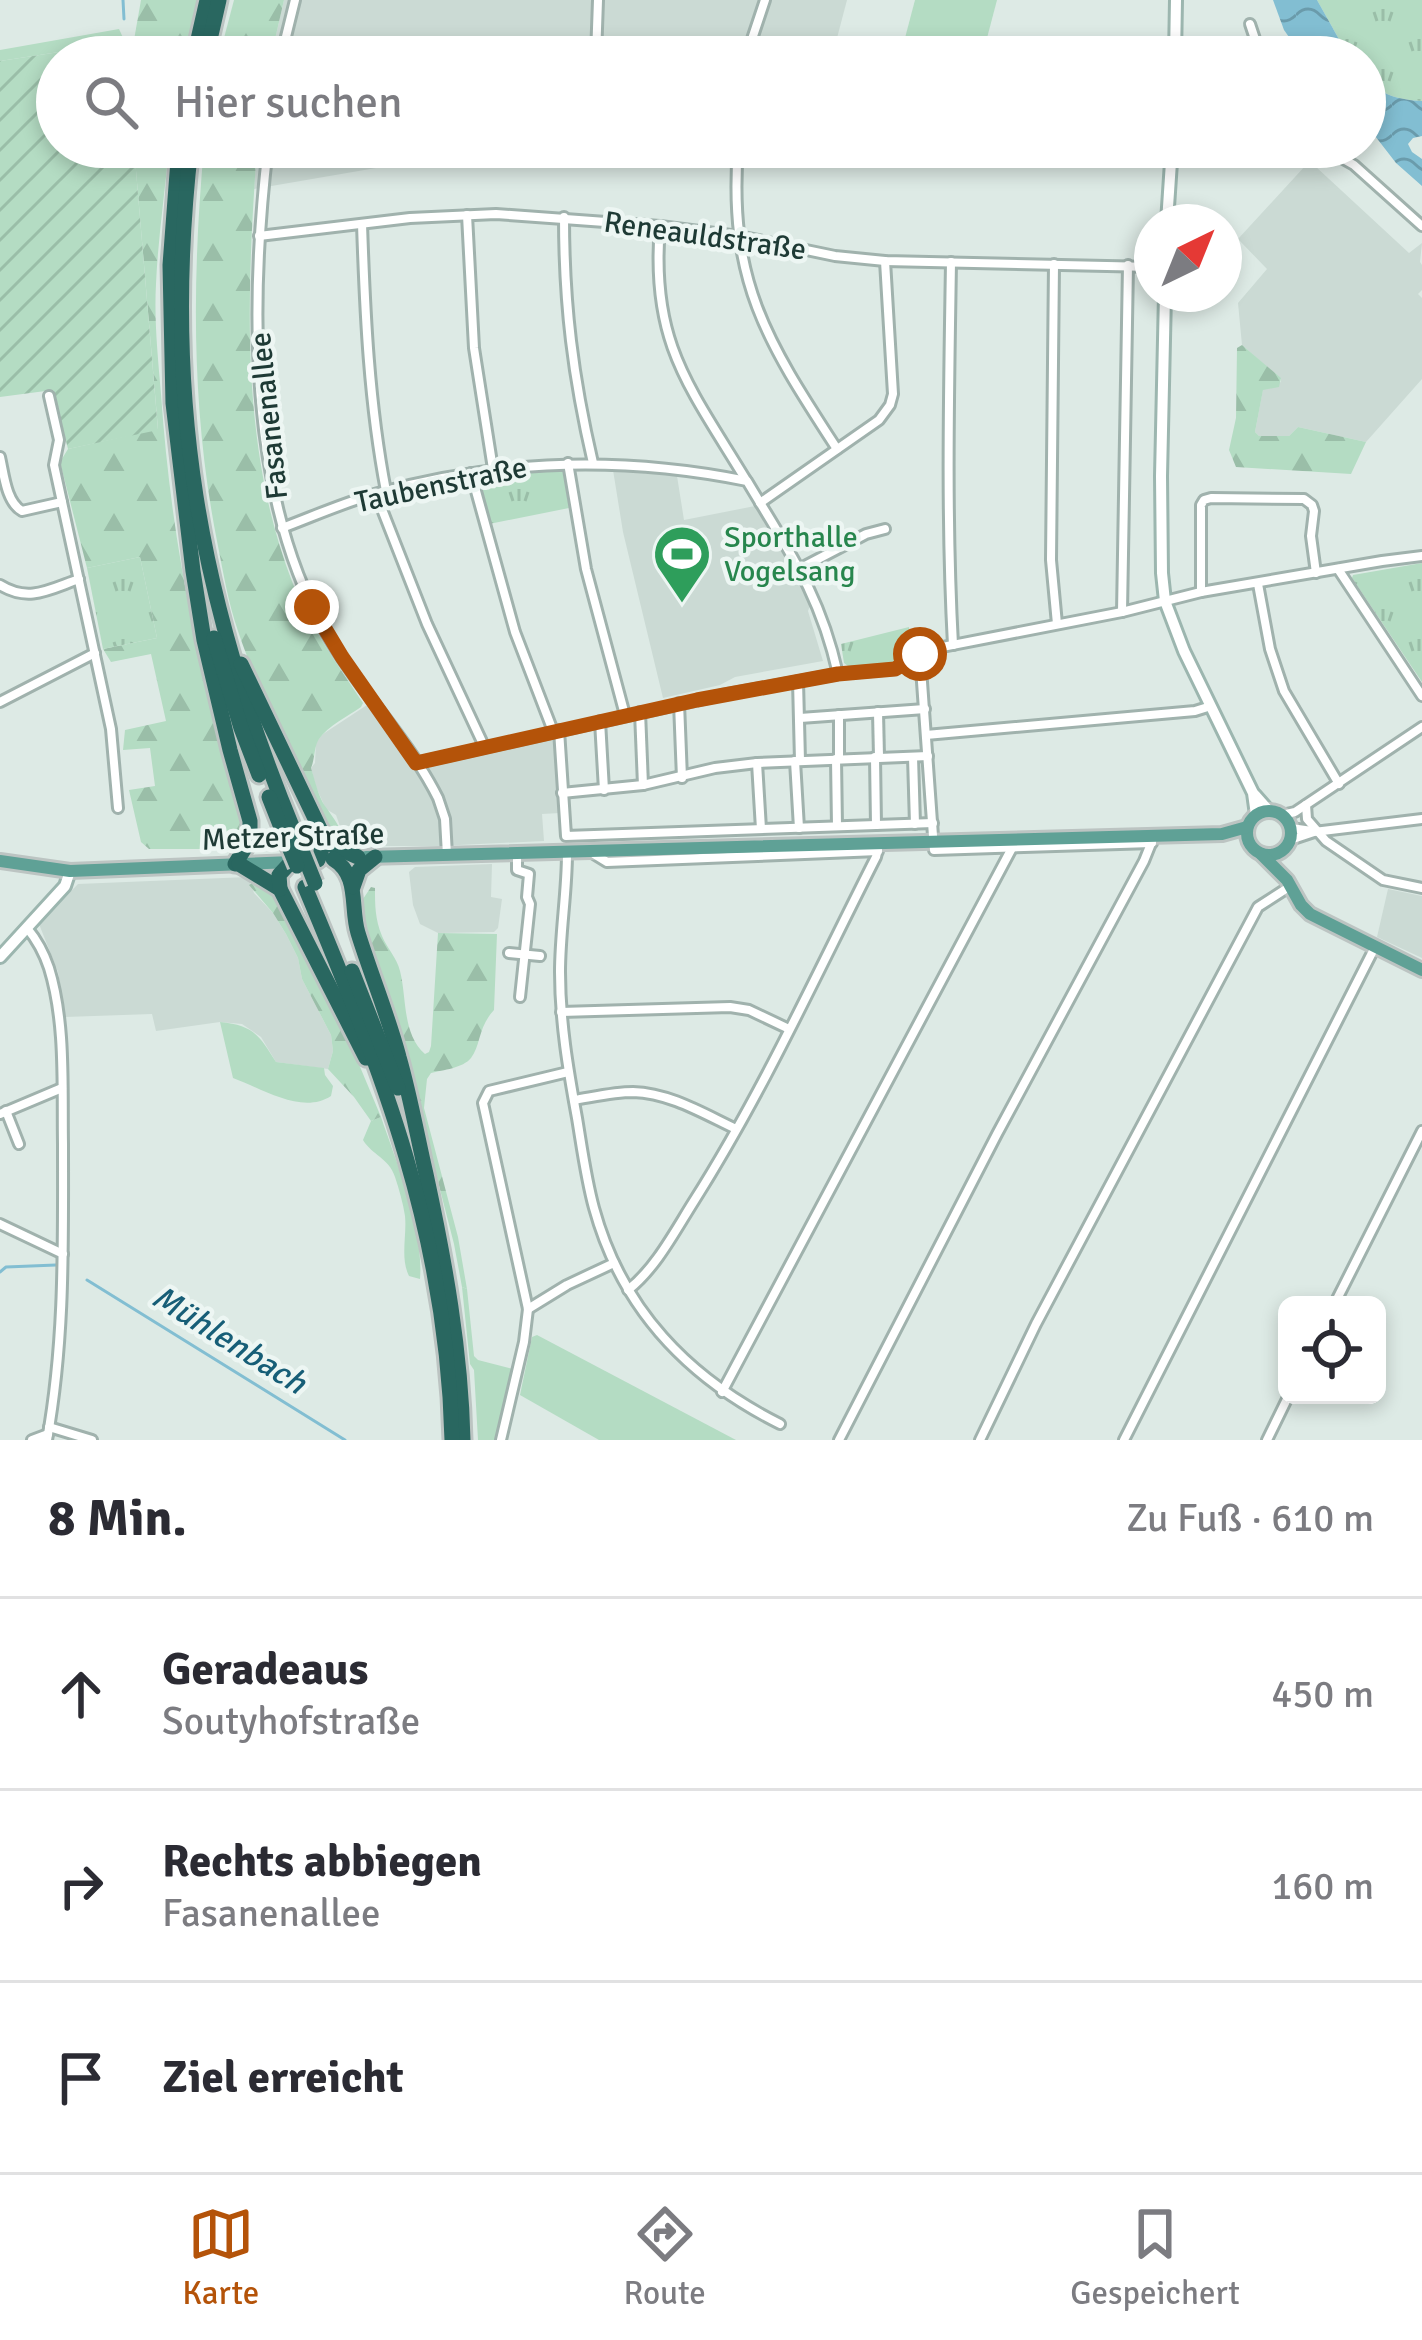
<!DOCTYPE html>
<html lang="de">
<meta charset="utf-8">
<style>
:root{--surface:#fff;--page:#f2f2f3;--text:#2b2b33;--muted:#7c7c81;--line:#e1e1e2;--accent:#b45309}
body{margin:0;font-family:Signika,sans-serif;background:var(--page);color:var(--text)}
.controls{position:absolute;right:36px;bottom:36px;display:grid;overflow:hidden;border-radius:18px;box-shadow:0 6px 18px #0003}
.controls button{width:108px;height:108px;display:grid;place-items:center;padding:0;border:0;border-bottom:3px solid var(--line);background:var(--surface);color:var(--text);font:60px sans-serif}
.compass{position:absolute;left:1134px;top:204px;width:108px;height:108px;border-radius:50%;background:var(--surface);box-shadow:0 6px 18px #0003;rotate:43deg}
.stop{position:absolute;width:36px;height:36px;margin:-27px;border:9px solid #b45309;border-radius:50%;background:#fff}
.stop.end{background:#b45309;border-color:#fff;box-shadow:0 3px 12px #0008}
.list{margin:0;padding:0;list-style:none}
h2{display:flex;justify-content:space-between;align-items:center;height:156px;margin:0;padding:0 48px;font-size:51px}
h2 small{font-size:39px;font-weight:400;color:var(--muted)}
.list li{display:grid;grid-template-columns:78px 1fr auto;gap:36px;align-items:center;box-sizing:border-box;height:192px;padding:0 48px;border-top:3px solid var(--line)}
.list b{display:block;font-size:45px;white-space:nowrap}
.list p{margin:0;font-size:39px;white-space:nowrap;color:var(--muted)}
.list em{font-size:39px;font-style:normal;color:var(--muted)}
.icon{flex:none;width:66px;height:66px;fill:none;stroke:currentColor;stroke-width:2;stroke-linecap:round;stroke-linejoin:round}
.map{position:relative;flex:none;width:1422px;height:1440px;overflow:hidden}
.search{position:absolute;background:var(--surface);box-shadow:0 6px 18px #0003;left:36px;right:36px;top:36px;height:132px;display:flex;align-items:center;gap:30px;box-sizing:border-box;padding:0 42px;border-radius:66px;color:var(--muted);font-size:45px}
.sheet{height:732px;background:var(--surface)}
nav{display:flex;justify-content:space-around;align-items:center;box-sizing:border-box;height:168px;border-top:3px solid var(--line);background:var(--surface);font-size:33px;color:var(--muted)}
nav a{display:grid;justify-items:center;gap:6px}
nav .on{color:var(--accent)}
.map>svg:first-child{display:block}
.built{fill:#cbdad4}
.grass{fill:#b4dcc3}
.forest{fill:url(#forest-firs)}
.park{fill:url(#park-tufts)}
.garden{fill:url(#garden-furrows)}
.water{fill:url(#water-waves)}
.lines{fill:none;stroke-linecap:round;stroke-linejoin:round}
.stream{stroke:#82bed2;stroke-width:3}
.minor-casing{stroke:#a0b2ad;stroke-width:14}
.secondary-casing{stroke:#9cb6af;stroke-width:16}
.primary-casing{stroke:#bcc4c2;stroke-width:18}
.motorway-casing{stroke:#bcc4c2;stroke-width:21}
.minor{stroke:#fff;stroke-width:8}
.secondary{stroke:#fff;stroke-width:10}
.primary{stroke:#5fa196;stroke-width:12}
.motorway{stroke:#296760;stroke-width:15}
.motorway-bridge-casing{stroke:#bcc4c2;stroke-width:21;stroke-linecap:butt}
.motorway-bridge{stroke:#296760;stroke-width:15}
.route{stroke:#b45309;stroke-width:15}
.labels{text-anchor:middle;dominant-baseline:central;stroke-width:9;stroke-linejoin:round;paint-order:stroke}
.street-label{font-size:30px;fill:#1e3a35;stroke:#edf6f3}
.leisure-label{font-size:30px;fill:#27864d;stroke:#edf6f3;text-anchor:start}
.water-label{font-size:33px;font-style:italic;fill:#175e77;stroke:#edf6f3}
</style>
<div class="map">
<svg width="1422" height="1440" viewBox="0 0 1422 1440">
<defs>
<pattern id="forest-firs" width="22" height="20" patternUnits="userSpaceOnUse" patternTransform="scale(3)"><rect width="22" height="20" fill="#b4dcc3"/><path d="M5 1l3.5 6h-7zM16 11l3.5 6h-7z" fill="#9abea8"/></pattern>
<pattern id="park-tufts" width="24" height="20" patternUnits="userSpaceOnUse" patternTransform="scale(3)"><rect width="24" height="20" fill="#b4dcc3"/><path d="M3 7l-1-3M5 7V3M7 7l1-3M15 17l-1-3M17 17v-4M19 17l1-3" fill="none" stroke="#9abea8"/></pattern>
<pattern id="garden-furrows" width="10" height="10" patternUnits="userSpaceOnUse" patternTransform="scale(3)"><rect width="10" height="10" fill="#b4dcc3"/><path d="M-1 1l2-2M0 10L10 0M9 11l2-2" fill="none" stroke="#9abea8"/></pattern>
<pattern id="water-waves" width="16" height="10" patternUnits="userSpaceOnUse" patternTransform="scale(3)"><rect width="16" height="10" fill="#82bed2"/><path d="M0 5q4-4 8 0t8 0" fill="none" stroke="#6a9bab"/></pattern>
</defs>
<rect width="100%" height="100%" fill="#ddeae5"/>
<g class="built">
<path d="M284,0H847L832,57H271Z"/>
<path d="M257,147H608L606,167L464,161L376,168L254,189Z"/>
<path d="M1317,153L1323,155L1315,166L1409,253L1422,243L1420,262L1422,265V290L1418,294L1422,298V379L1366,442L1298,427L1289,436H1259L1255,432L1263,389L1281,382V379L1242,345L1238,303L1267,269L1238,239Z"/>
<path d="M613,470L677,476L684,520L755,506L774,533L801,581L811,603L808,611L823,661L735,677L720,685L663,698L623,532Z"/>
<path d="M367,705L416,772L438,763L534,741L556,739L560,813L542,814L544,841L438,846H347L336,815L326,809L316,787L311,768L315,763L316,742L323,734Z"/>
<path d="M492,864L491,897L502,899L498,928L494,932L438,933L420,924L413,905L409,872L415,867Z"/>
<path d="M248,877L254,893L273,913L286,934L298,958L302,979L331,1035L333,1051L328,1069L276,1062L261,1037L242,1024L220,1022L156,1031L152,1014L65,1017L58,972L39,924L78,884Z"/>
<path d="M1388,889L1422,896V958L1377,937Z"/>
</g>
<g class="grass">
<path d="M915,0H997L982,57H900Z"/>
<path d="M119,29L125,42L0,61V50Z"/>
<path d="M220,1022C253,1025 259,1035 276,1062L324,1068L325,1075L333,1086L331,1096C302,1115 263,1089 233,1078Z"/>
<path d="M381,1117C397,1164 424,1229 420,1279L409,1276C400,1258 407,1236 405,1216C403,1203 399,1189 395,1177C389,1158 372,1155 363,1140L371,1121Z"/>
<path d="M462,1287L467,1289L474,1356L478,1360L513,1369L497,1434L507,1440H478L474,1370L470,1364Z"/>
<path d="M537,1335L736,1440H599L520,1395L532,1337Z"/>
</g>
<g class="forest">
<path d="M141,0H197L185,57H131Z"/>
<path d="M234,0H284L271,57H219Z"/>
<path d="M134,147H169C165,192 158,238 156,284C154,321 158,357 161,394C169,510 188,625 221,737C230,768 257,823 227,849H149L141,842L129,790L155,786L150,748L123,750L125,730L166,721L151,654L111,662L103,649L157,638L140,557L87,568L60,462L68,449L158,429Z"/>
<path d="M204,147H257C247,292 239,446 293,584C310,627 338,665 363,703L361,707C348,716 328,726 319,739C314,746 315,759 311,768C315,780 318,796 325,806C335,820 339,825 345,841C320,831 300,774 289,749C271,710 251,671 238,631C228,602 223,571 217,541C191,409 192,280 204,147Z"/>
<path d="M1242,345L1281,378L1279,387L1263,390L1255,432L1259,436H1289L1298,427L1366,442L1351,474L1236,467L1229,450L1236,418L1237,348Z"/>
<path d="M254,882L261,884L279,898L333,1002L381,1117L371,1121L354,1097L328,1069L333,1051L331,1035L302,979L298,958L286,934L273,913L249,885Z"/>
<path d="M371,887L375,888C375,905 375,919 382,936C387,948 397,958 400,971C407,998 402,1034 425,1054L429,1052L431,1046L438,933L497,934L494,1010C478,1027 481,1045 471,1058C463,1068 443,1070 431,1073L427,1079L424,1108L458,1237L467,1289L462,1287L454,1244L404,1049L363,926L361,902Z"/>
</g>
<g class="park">
<path d="M1317,0H1422V101C1399,100 1380,95 1365,77V57H1349Z"/>
<path d="M563,469L569,508L489,524L477,478L495,473Z"/>
<path d="M140,557L157,638L103,649L87,568Z"/>
<path d="M1422,563V682L1352,578L1353,575Z"/>
<path d="M909,627L911,652C890,670 874,666 848,666L844,663L841,644Z"/>
</g>
<path class="garden" d="M125,42L126,57H57V147H134L158,430L68,449L53,390L0,397V61Z"/>
<g class="water">
<path d="M1273,0H1317L1349,57H1303L1284,30Z"/>
<path d="M1365,77C1380,95 1399,100 1422,101V136L1413,138L1408,144L1412,152L1422,159V186L1396,163L1365,123Z"/>
</g>
<g class="lines">
<g class="stream">
<path d="M123,0L124,19"/>
<path d="M0,1272L6,1267L56,1265"/>
<path d="M87,1280L345,1440"/>
</g>
<defs>
<g id="minor">
<path d="M1250,24L1261,57"/>
<path d="M281,57L295,0"/>
<path d="M596,57L598,0"/>
<path d="M746,57L765,0"/>
<path d="M268,147C250,300 247,493 325,631C358,690 408,738 438,798L445,819L447,855"/>
<path d="M738,147C728,282 767,341 837,449"/>
<path d="M1322,147L1354,165L1422,226"/>
<path d="M467,215L474,348L493,469"/>
<path d="M564,217C564,305 573,377 593,463"/>
<path d="M362,224C365,314 369,403 386,491"/>
<path d="M660,226C650,342 689,386 746,480"/>
<path d="M259,236L410,218L496,214L660,226L739,236L835,256L885,261L1152,267"/>
<path d="M951,262C949,390 946,517 953,645"/>
<path d="M1054,264L1051,560L1057,624"/>
<path d="M49,396L59,440L54,465L111,729L118,808"/>
<path d="M0,457C4,474 6,502 22,511L62,502"/>
<path d="M568,463L586,569L625,715"/>
<path d="M471,473L515,632L553,731"/>
<path d="M376,494L427,624L484,746"/>
<path d="M760,503L879,420L890,405L893,394L885,261"/>
<path d="M282,528C314,516 345,502 378,493C500,459 623,456 747,481C788,550 820,593 838,674"/>
<path d="M801,568L866,534L885,529"/>
<path d="M1338,569L1422,696"/>
<path d="M1258,584L1270,649L1284,691L1339,784"/>
<path d="M0,585C29,603 50,589 79,579"/>
<path d="M1201,592V505L1204,500L1211,498L1304,499L1312,505L1314,511L1311,536L1316,573"/>
<path d="M1122,612L1128,265"/>
<path d="M920,654L934,850L1152,843"/>
<path d="M798,681L800,761"/>
<path d="M0,702L95,653"/>
<path d="M679,703L682,778"/>
<path d="M640,712L643,785"/>
<path d="M878,712L879,757"/>
<path d="M839,715V758"/>
<path d="M800,718L925,709"/>
<path d="M600,721L604,790"/>
<path d="M559,730L566,836L933,823"/>
<path d="M926,735L1195,711L1211,706"/>
<path d="M875,757L876,825"/>
<path d="M913,757L915,824"/>
<path d="M836,759L837,826"/>
<path d="M795,761L799,828"/>
<path d="M416,763L722,695L838,674L895,669L932,649L1122,612L1201,592L1382,561L1422,556"/>
<path d="M757,763L761,829"/>
<path d="M562,793L643,785L715,768L757,763L928,756"/>
<path d="M1306,805L1307,819L1326,841L1383,880L1422,888"/>
<path d="M1282,815L1295,812L1422,727"/>
<path d="M1291,828L1312,831"/>
<path d="M1290,840L1314,832L1422,819"/>
<path d="M567,853C567,893 560,932 560,972C560,1022 568,1069 577,1118C582,1148 586,1179 594,1208C622,1310 688,1378 780,1424"/>
<path d="M517,854V870L529,874L527,897L530,904L520,997"/>
<path d="M594,854L607,862L878,851"/>
<path d="M27,928C37,940 44,953 49,968C66,1023 62,1087 63,1144C63,1245 65,1340 47,1440"/>
<path d="M509,953L540,956"/>
<path d="M561,1012L730,1007L749,1010L789,1029"/>
<path d="M574,1100C593,1097 614,1092 633,1092C670,1093 704,1114 736,1129"/>
<path d="M6,1111L19,1144"/>
<path d="M0,1114L62,1088"/>
<path d="M0,1224L63,1254"/>
<path d="M628,1290C656,1268 675,1231 694,1201C763,1092 817,973 876,857L879,844"/>
<path d="M1334,1305L1422,1131"/>
<path d="M528,1309L567,1285L614,1263"/>
<path d="M722,1392L1012,848L1014,840"/>
<path d="M49,1427L92,1440"/>
<path d="M32,1440L48,1434"/>
<path d="M501,1440L524,1342L528,1309L483,1103L489,1091L568,1072"/>
<path d="M839,1440L997,1134L1144,861L1154,836"/>
<path d="M980,1440L1036,1324L1258,907L1289,887"/>
<path d="M1124,1440L1375,947"/>
<path d="M1267,1440L1289,1395"/>
</g>
<g id="secondary">
<path d="M1175,57L1176,0"/>
<path d="M1167,222L1172,147"/>
<path d="M1165,294L1161,476L1162,573L1165,601L1184,651L1253,793L1256,815"/>
<path d="M1255,795L1269,811"/>
<path d="M0,957L65,886L70,871"/>
</g>
<g id="primary">
<circle cx="1269" cy="833" r="22"/>
<path d="M1261,854L1287,880L1301,905L1310,914L1422,970"/>
<path d="M366,857L1222,834L1247,827"/>
<path d="M0,861L70,871L292,862"/>
</g>
<g id="motorway">
<path d="M194,57L207,0"/>
<path d="M206,57L219,0"/>
<path d="M179,147L170,265L173,403L193,571L204,640L230,750L250,821V840L235,864"/>
<path d="M191,147C162,396 199,601 294,831"/>
<path d="M214,638L241,728L259,775"/>
<path d="M241,664L321,831L324,843L318,860"/>
<path d="M269,797L284,835"/>
<path d="M322,832L335,847L358,857"/>
<path d="M333,859C360,875 350,907 358,933C371,975 388,1015 399,1057C410,1095 417,1135 426,1174C445,1262 461,1350 463,1440"/>
<path d="M239,864L280,889L366,1058"/>
<path d="M305,887C383,1073 447,1235 452,1440"/>
<path d="M353,887L359,870L375,857"/>
<path d="M280,889L279,875L291,862"/>
<path d="M352,971L398,1088"/>
</g>
</defs>
<use href="#minor" class="minor-casing"/>
<use href="#secondary" class="secondary-casing"/>
<use href="#primary" class="primary-casing"/>
<use href="#motorway" class="motorway-casing"/>
<use href="#minor" class="minor"/>
<use href="#secondary" class="secondary"/>
<use href="#primary" class="primary"/>
<use href="#motorway" class="motorway"/>
<defs>
<g id="motorway-bridge">
<path d="M294,831L315,883"/>
<path d="M284,835L297,866"/>
</g>
</defs>
<use href="#motorway-bridge" class="motorway-bridge-casing"/>
<use href="#motorway-bridge" class="motorway-bridge"/>
</g>
<g class="lines">
<path class="route" d="M312,607L342,657L416,763L697,700L838,674L895,669L920,654"/>
</g>
<defs>
<symbol id="stadium-pin" viewBox="-11 -11 22 30"><path d="M0 17L-7.5 6A9.5 9.5 0 1 1 7.5 6Z" fill="#2e9e5b" stroke="#edf6f3"/><path d="M0-5a6.5 5 0 1 0 0 10a6.5 5 0 1 0 0-10ZM-3.5-1.8h7v3.6h-7Z" fill="#fff"/></symbol>
</defs>
<g fill-rule="evenodd">
<use href="#stadium-pin" x="649" y="521" width="66" height="90"/>
</g>
<g class="labels">
<g class="street-label">
<text transform="translate(705 236) rotate(8)">Reneauldstraße</text>
<text transform="translate(269 416) rotate(-96)">Fasanenallee</text>
<text transform="translate(441 485) rotate(-12)">Taubenstraße</text>
<text transform="translate(293 837) rotate(-2)">Metzer Straße</text>
</g>
<g class="leisure-label">
<text x="724" y="537">Sporthalle<tspan x="724" dy="34">Vogelsang</tspan></text>
</g>
<g class="water-label">
<text transform="translate(229 1340) rotate(32)">Mühlenbach</text>
</g>
</g>
</svg>
<div class="controls">
<button><svg class="icon" aria-label="locate" viewBox="0 0 24 24"><circle cx="12" cy="12" r="6"/><path d="M12 2v4M12 18v4M2 12h4M18 12h4"/></svg></button>
</div>
<svg class="compass" viewBox="-18 -18 36 36"><path d="M0-13l5 13h-10z" fill="#e53935"/><path d="M0 13l5-13h-10z" fill="#7c7c81"/></svg>
<div class="stop" style="left:920px;top:654px"></div>
<div class="stop end" style="left:312px;top:607px"></div>
<div class="search"><svg class="icon" aria-label="search" viewBox="0 0 24 24"><circle cx="10" cy="10" r="6"/><path d="M15 15l6 6"/></svg>Hier suchen</div>
</div>
<section class="sheet">
<h2>8 Min.<small>Zu Fuß · 610 m</small></h2>
<ul class="list">
<li><svg class="icon" aria-label="ahead" viewBox="0 0 24 24"><path d="M12 20V5M6 11l6-6 6 6"/></svg><div><b>Geradeaus</b><p>Soutyhofstraße</p></div><em>450 m</em></li>
<li><svg class="icon" aria-label="right" viewBox="0 0 24 24"><path d="M7 20v-9h11M14 6l5 5-5 5"/></svg><div><b>Rechts abbiegen</b><p>Fasanenallee</p></div><em>160 m</em></li>
<li><svg class="icon" aria-label="arrive" viewBox="0 0 24 24"><path d="M6 21V4h12l-3 4 3 4H6"/></svg><div><b>Ziel erreicht</b></div></li>
</ul>
</section>
<nav>
<a class="on"><svg class="icon" aria-label="map" viewBox="0 0 24 24"><path d="M3 6l6-2 6 2 6-2v14l-6 2-6-2-6 2zM9 4v14M15 6v14"/></svg>Karte</a>
<a><svg class="icon" aria-label="directions" viewBox="0 0 24 24"><path d="M12 3l9 9-9 9-9-9zM9 14v-3h6M13 9l2 2-2 2"/></svg>Route</a>
<a><svg class="icon" aria-label="saved" viewBox="0 0 24 24"><path d="M7 4h10v16l-5-4-5 4z"/></svg>Gespeichert</a>
</nav>
